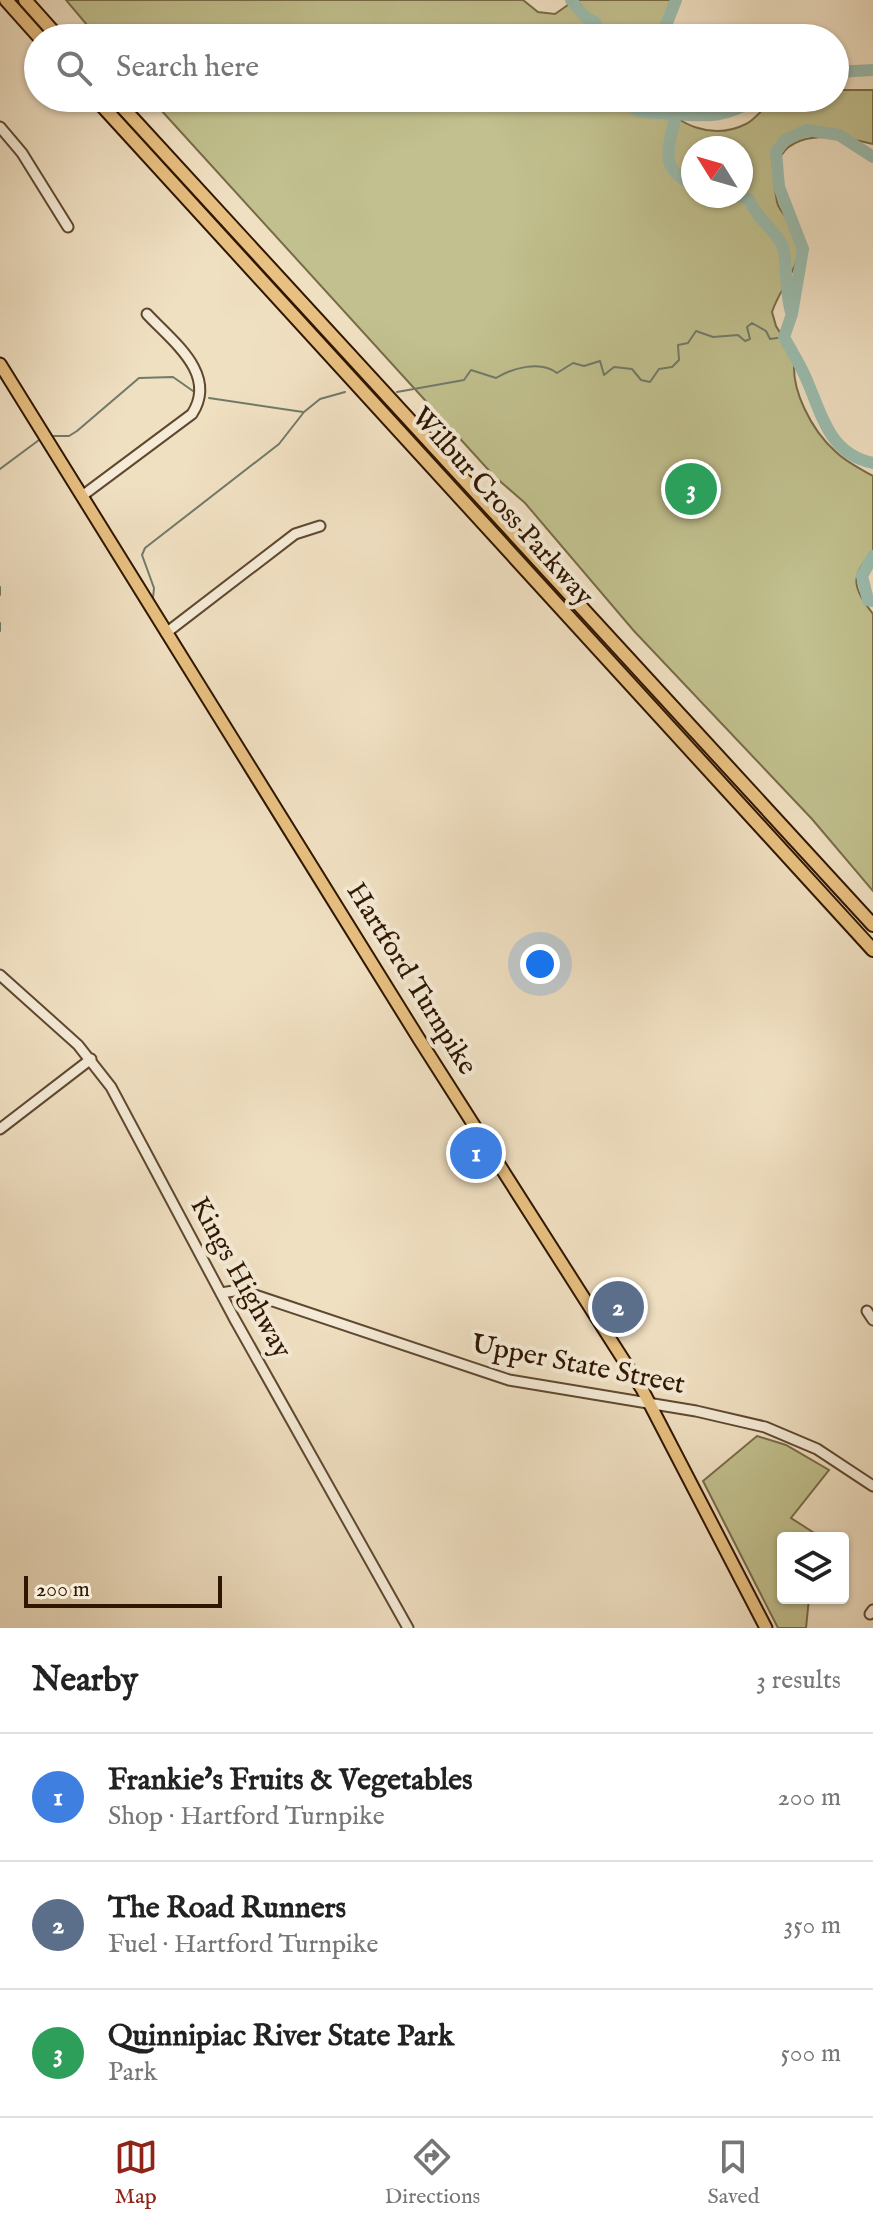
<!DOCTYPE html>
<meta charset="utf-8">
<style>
:root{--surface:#fff;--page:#f6f6f6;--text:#222;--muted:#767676;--line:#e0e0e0;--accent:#8f2418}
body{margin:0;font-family:"IM FELL English",serif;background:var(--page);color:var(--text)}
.controls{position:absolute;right:24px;bottom:24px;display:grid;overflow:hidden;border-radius:8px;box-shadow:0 2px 6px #0004}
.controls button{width:72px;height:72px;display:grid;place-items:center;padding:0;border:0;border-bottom:2px solid var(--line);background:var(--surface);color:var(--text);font:40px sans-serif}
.compass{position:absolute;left:681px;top:136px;width:72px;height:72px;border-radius:50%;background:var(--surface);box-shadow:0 2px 6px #0004;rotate:307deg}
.scale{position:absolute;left:24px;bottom:20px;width:198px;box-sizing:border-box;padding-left:8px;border:4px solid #2f1600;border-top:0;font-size:22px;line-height:28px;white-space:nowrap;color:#2f1600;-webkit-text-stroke:6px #f5ebd7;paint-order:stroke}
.you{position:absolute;left:540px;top:964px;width:28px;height:28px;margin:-20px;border:6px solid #fff;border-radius:50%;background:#1a73e8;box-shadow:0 0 0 12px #1a73e833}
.badge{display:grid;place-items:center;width:52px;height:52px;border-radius:50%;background:var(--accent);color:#fff;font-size:26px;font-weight:700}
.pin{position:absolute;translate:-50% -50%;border:4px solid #fff;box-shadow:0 2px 8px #0006}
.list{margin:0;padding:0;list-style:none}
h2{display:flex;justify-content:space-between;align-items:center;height:104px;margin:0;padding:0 32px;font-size:34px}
h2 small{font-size:26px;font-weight:400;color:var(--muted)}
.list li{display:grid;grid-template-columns:52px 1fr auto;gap:24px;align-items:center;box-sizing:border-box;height:128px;padding:0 32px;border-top:2px solid var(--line)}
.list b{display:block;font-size:30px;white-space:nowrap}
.list p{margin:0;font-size:26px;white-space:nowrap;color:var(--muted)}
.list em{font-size:26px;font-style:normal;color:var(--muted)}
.icon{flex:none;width:44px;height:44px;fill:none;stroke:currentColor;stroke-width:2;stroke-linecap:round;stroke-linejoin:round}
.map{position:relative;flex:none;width:873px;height:1628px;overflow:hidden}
.search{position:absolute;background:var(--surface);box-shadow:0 2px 6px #0004;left:24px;right:24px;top:24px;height:88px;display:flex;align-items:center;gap:20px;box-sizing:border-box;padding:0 28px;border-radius:44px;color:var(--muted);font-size:30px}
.sheet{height:488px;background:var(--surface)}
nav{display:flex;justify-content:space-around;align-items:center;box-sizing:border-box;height:112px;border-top:2px solid var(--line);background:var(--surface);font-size:22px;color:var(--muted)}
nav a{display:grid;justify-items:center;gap:4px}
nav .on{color:var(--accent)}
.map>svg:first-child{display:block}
.green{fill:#c1c08e;stroke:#786b47;stroke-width:2;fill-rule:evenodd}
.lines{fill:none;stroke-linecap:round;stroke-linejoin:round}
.stream{stroke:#707a69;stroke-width:2}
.river{stroke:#9bbdaf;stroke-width:12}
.minor-casing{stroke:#5f4830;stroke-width:13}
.major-casing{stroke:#2f1600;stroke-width:15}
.highway-casing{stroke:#2f1600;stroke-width:16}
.minor{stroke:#f5ebd7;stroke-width:9}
.major{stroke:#e8c081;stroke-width:11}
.highway{stroke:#e8c081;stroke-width:12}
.labels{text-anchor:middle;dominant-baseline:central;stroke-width:8;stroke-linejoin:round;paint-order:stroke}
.street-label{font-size:28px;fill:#2f1600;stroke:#f5ebd7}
</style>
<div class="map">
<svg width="873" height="1628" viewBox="0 0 873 1628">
<rect width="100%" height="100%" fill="#f0e0c2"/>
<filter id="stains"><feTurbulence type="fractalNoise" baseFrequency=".0025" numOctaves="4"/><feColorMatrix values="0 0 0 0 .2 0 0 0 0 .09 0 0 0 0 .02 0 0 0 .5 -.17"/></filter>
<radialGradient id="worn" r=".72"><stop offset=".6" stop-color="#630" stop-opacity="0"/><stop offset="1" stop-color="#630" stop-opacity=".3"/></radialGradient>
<g class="green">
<path d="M66,0H523L538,12L555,14L575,0H675L654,38H98Z"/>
<path d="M835,90H873V144C822,131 762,129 777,202C780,216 798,224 799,238C802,267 780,287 772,312L776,326L795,357C789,388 812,431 836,452C846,462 861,469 873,476V553C847,577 855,590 873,614V891L812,819L634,631L525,503L494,476L150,98H656C677,125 712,141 746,124C756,119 765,106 774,98H835ZM741,148V196H693V148Z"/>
<path d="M757,1436L786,1445L829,1470L791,1518L822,1538H783V1598H809L806,1628H778L703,1481Z"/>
</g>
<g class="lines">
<g class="stream">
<path d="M397,392L464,380L471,370L496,378C512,368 541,360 557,373L573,363L584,366L600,361L604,375L614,367L632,369L641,380L650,382L659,369L672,367L679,360L678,345L688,343L696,331L713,337L738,335L745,341L750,339L747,327L752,323L766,331L770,339L784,337"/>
<path d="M209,398L303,412"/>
<path d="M53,436H69L77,431L139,378L173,377L193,391"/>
<path d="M0,469L39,440"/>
<path d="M0,587V595"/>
<path d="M153,598L154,588L142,555L145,548L279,444L304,412L320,399L345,392"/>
<path d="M0,623V631"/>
</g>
<g class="river">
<path d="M571,0L585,17L595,22L600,38"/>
<path d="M661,38L676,0"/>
<path d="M835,72L873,70"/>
<path d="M617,98L641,112L676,114C670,145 656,169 693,184"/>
<path d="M667,98L676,114C707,117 730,117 756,98"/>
<path d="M873,157L839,135L807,130L785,140L776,152L779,187L803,249L792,314L784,337C792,352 802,367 808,383C823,418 830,454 873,463"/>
<path d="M738,196L749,199C756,219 775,229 783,247C787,259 785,292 791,312"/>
<path d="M873,556L862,576L868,600L873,601"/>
</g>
<defs>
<g id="minor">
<path d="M0,127L22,153L68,227"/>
<path d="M82,496L192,414C218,374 173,342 147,314"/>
<path d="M166,633L295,534L320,526"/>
<path d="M0,975L78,1045L111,1087L234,1318L408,1628"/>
<path d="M0,1129L91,1059"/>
<path d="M221,1293L240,1290L509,1380L696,1411L765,1427L817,1449L873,1486"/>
<path d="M867,1311L873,1320"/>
<path d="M870,1614L873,1610"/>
</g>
<path id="major" d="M0,364L419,1039L642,1389L766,1628"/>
<g id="highway">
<path d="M6,0L40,38"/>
<path d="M25,0L59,38"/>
<path d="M95,98L873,950"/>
<path d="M114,98L873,925"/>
</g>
</defs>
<use href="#minor" class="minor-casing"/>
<use href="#major" class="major-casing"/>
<use href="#highway" class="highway-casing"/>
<use href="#minor" class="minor"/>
<use href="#major" class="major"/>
<use href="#highway" class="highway"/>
</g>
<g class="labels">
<g class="street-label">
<text transform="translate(502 507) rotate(48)">Wilbur Cross Parkway</text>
<text transform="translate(411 979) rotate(58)">Hartford Turnpike</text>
<text transform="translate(240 1278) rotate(61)">Kings Highway</text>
<text transform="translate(578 1365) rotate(11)">Upper State Street</text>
</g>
</g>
<rect width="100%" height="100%" filter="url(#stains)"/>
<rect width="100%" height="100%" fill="url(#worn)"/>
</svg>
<div class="controls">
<button><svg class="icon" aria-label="layers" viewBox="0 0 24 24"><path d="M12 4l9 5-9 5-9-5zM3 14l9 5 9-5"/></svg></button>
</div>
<svg class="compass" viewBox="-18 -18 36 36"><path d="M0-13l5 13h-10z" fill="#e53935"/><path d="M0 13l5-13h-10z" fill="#767676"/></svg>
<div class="scale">200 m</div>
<div class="you"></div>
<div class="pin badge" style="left:476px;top:1153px;background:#3f7fe0">1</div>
<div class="pin badge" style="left:618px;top:1307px;background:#5c6f8a">2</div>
<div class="pin badge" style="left:691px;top:489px;background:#2e9e5b">3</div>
<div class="search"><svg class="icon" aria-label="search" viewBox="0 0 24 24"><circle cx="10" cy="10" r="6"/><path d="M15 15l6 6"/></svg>Search here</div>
</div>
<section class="sheet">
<h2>Nearby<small>3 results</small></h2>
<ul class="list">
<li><span class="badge" style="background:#3f7fe0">1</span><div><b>Frankie's Fruits &amp; Vegetables</b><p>Shop · Hartford Turnpike</p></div><em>200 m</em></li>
<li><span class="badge" style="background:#5c6f8a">2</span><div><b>The Road Runners</b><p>Fuel · Hartford Turnpike</p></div><em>350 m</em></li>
<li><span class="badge" style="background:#2e9e5b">3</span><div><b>Quinnipiac River State Park</b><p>Park</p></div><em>500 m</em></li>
</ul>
</section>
<nav>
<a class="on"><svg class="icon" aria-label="map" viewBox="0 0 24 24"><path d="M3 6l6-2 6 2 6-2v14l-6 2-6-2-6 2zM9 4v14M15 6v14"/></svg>Map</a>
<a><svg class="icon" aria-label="directions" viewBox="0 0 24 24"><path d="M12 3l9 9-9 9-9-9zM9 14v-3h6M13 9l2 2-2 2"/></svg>Directions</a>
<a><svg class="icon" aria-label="saved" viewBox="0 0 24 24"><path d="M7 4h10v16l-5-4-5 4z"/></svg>Saved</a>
</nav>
